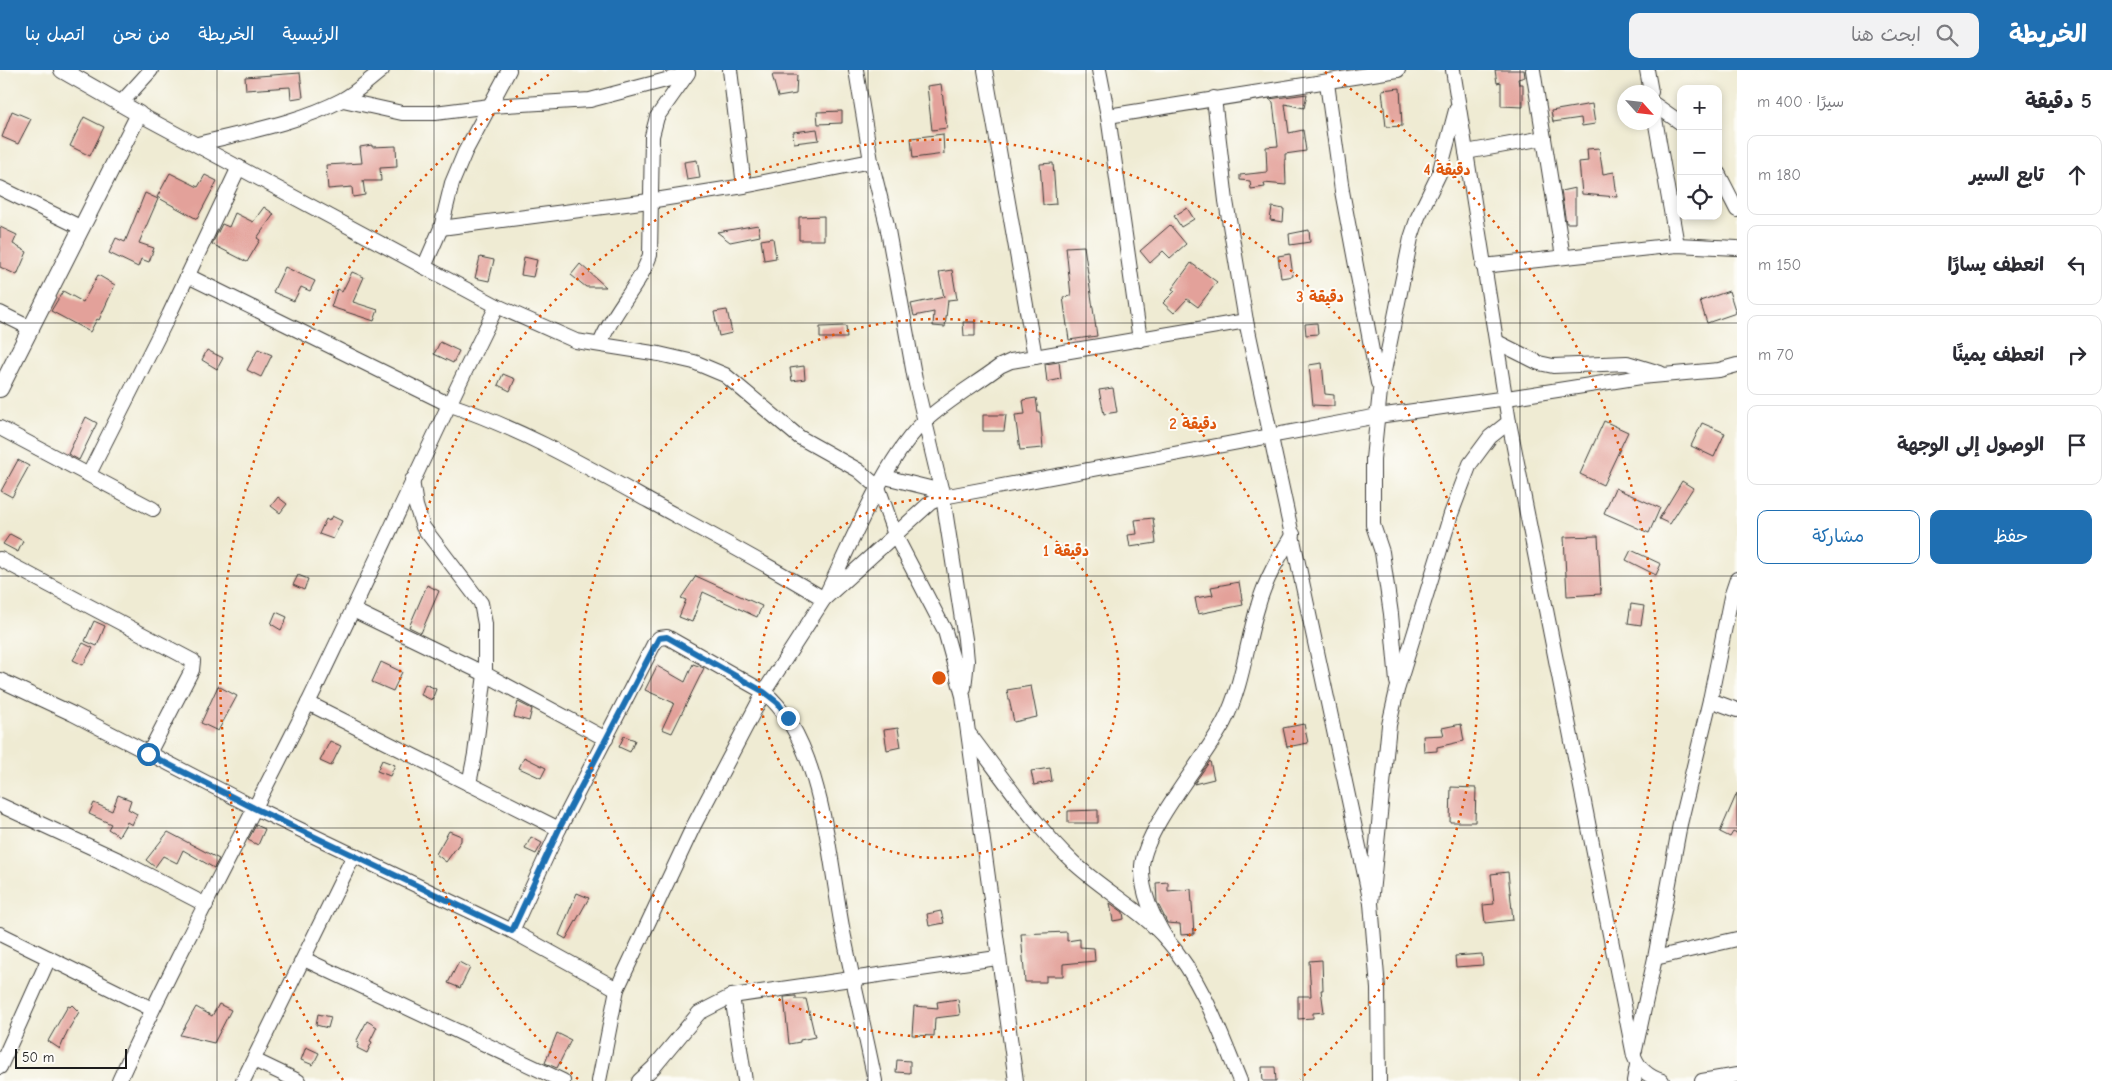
<!DOCTYPE html>
<html lang="ar">
<meta charset="utf-8">
<style>
:root{--surface:#fff;--page:#f2f2f3;--text:#2b2b33;--muted:#7c7c81;--line:#e1e1e2;--accent:#1f6fb2}
body{margin:0;font-family:"Comic Neue","Playpen Sans Arabic",sans-serif;background:var(--page);color:var(--text);direction:rtl}
.controls{position:absolute;right:15px;top:15px;display:grid;overflow:hidden;border-radius:10px;box-shadow:0 2px 8px #0003}
.controls button{width:45px;height:45px;display:grid;place-items:center;padding:0;border:0;border-bottom:1px solid var(--line);background:var(--surface);color:var(--text);font:25px sans-serif}
.compass{position:absolute;left:1617px;top:15px;width:45px;height:45px;border-radius:50%;background:var(--surface);box-shadow:0 2px 8px #0003;rotate:117deg}
.scale{position:absolute;left:15px;bottom:12px;width:112px;box-sizing:border-box;padding-left:5px;border:2px solid #1c1c1c;border-top:0;font-size:14px;line-height:18px;white-space:nowrap;color:#1c1c1c;-webkit-text-stroke:4px #fdfcf7;paint-order:stroke}
.stop{position:absolute;width:15px;height:15px;margin:-11px;border:4px solid #1f6fb2;border-radius:50%;background:#fff}
.stop.end{background:#1f6fb2;border-color:#fff;box-shadow:0 1px 5px #0008}
.list{margin:0;padding:0;list-style:none}
h2{display:flex;justify-content:space-between;align-items:center;height:65px;margin:0;padding:0 20px;font-size:21px}
h2 small{font-size:16px;font-weight:400;color:var(--muted)}
.list li{display:grid;grid-template-columns:32px 1fr auto;gap:15px;align-items:center;box-sizing:border-box;height:80px;margin:0 10px 10px;padding:0 10px;border:1px solid var(--line);border-radius:10px}
.list b{display:block;font-size:19px;white-space:nowrap}
.list em{font-size:16px;font-style:normal;color:var(--muted)}
.actions{display:flex;gap:10px;padding:15px 20px}
.actions a{flex:1;padding:11px 0;border:1px solid var(--accent);border-radius:10px;text-align:center;font-size:18px;color:var(--accent)}
.actions .main{background:var(--accent);color:#fff}
.icon{flex:none;width:28px;height:28px;fill:none;stroke:currentColor;stroke-width:2;stroke-linecap:round;stroke-linejoin:round}
.map{position:relative;flex:none;width:1737px;height:1011px;overflow:hidden;direction:ltr}
header{display:flex;align-items:center;gap:30px;box-sizing:border-box;height:70px;padding:0 25px;background:var(--accent);color:#fff}
header strong{font-size:24px}
nav{display:flex;gap:28px;margin-inline-start:auto;font-size:18px}
.search{width:350px;height:45px;background:var(--page);display:flex;align-items:center;gap:12px;box-sizing:border-box;padding:0 18px;border-radius:10px;color:var(--muted);font-size:19px}
main{display:flex}
aside{flex:1;background:var(--surface)}
.map>svg:first-child{display:block}
.building{fill:#e3a19a}
.lines{fill:none;stroke-linecap:round;stroke-linejoin:round}
.minor-casing{stroke:#3c3b37;stroke-width:16}
.tertiary-casing{stroke:#3c3b37;stroke-width:18}
.minor{stroke:#fff;stroke-width:14}
.tertiary{stroke:#fff;stroke-width:16}
.route{stroke:#1f6fb2;stroke-width:6}
.grid{fill:none;stroke:#1c1c1c;stroke-width:1;stroke-opacity:0.55}
.ring{fill:none;stroke:#de560d;stroke-width:2.5;stroke-dasharray:2.5 5}
.centre{fill:#de560d;stroke:#fdfcf7;stroke-width:2.5}
.ring-label{font-size:15px;text-anchor:middle;font-weight:bold;fill:#de560d;stroke:#fdfcf7;stroke-width:4;stroke-linejoin:round;paint-order:stroke}
</style>
<header>
<strong>الخريطة</strong>
<div class="search"><svg class="icon" aria-label="search" viewBox="0 0 24 24"><circle cx="10" cy="10" r="6"/><path d="M15 15l6 6"/></svg>ابحث هنا</div>
<nav><a>الرئيسية</a><a>الخريطة</a><a>من نحن</a><a>اتصل بنا</a></nav>
</header>
<main>
<aside>
<h2>5 دقيقة<small>سيرًا · 400 m</small></h2>
<ul class="list">
<li><svg class="icon" aria-label="ahead" viewBox="0 0 24 24"><path d="M12 20V5M6 11l6-6 6 6"/></svg><div><b>تابع السير</b></div><em>180 m</em></li>
<li><svg class="icon" aria-label="left" viewBox="0 0 24 24"><path d="M17 20v-9H6M10 6l-5 5 5 5"/></svg><div><b>انعطف يسارًا</b></div><em>150 m</em></li>
<li><svg class="icon" aria-label="right" viewBox="0 0 24 24"><path d="M7 20v-9h11M14 6l5 5-5 5"/></svg><div><b>انعطف يمينًا</b></div><em>70 m</em></li>
<li><svg class="icon" aria-label="arrive" viewBox="0 0 24 24"><path d="M6 21V4h12l-3 4 3 4H6"/></svg><div><b>الوصول إلى الوجهة</b></div></li>
</ul>
<div class="actions"><a class="main">حفظ</a><a>مشاركة</a></div>
</aside>
<div class="map">
<svg width="1737" height="1011" viewBox="0 0 1737 1011">
<rect width="100%" height="100%" fill="#fdfcf7"/>
<filter id="ink" filterUnits="userSpaceOnUse"><feTurbulence type="fractalNoise" baseFrequency=".02" numOctaves="2"/><feDisplacementMap in="SourceGraphic" scale="10" xChannelSelector="R" yChannelSelector="G"/><feConvolveMatrix kernelMatrix="1 2 1 2 8 2 1 2 1" color-interpolation-filters="sRGB"/></filter>
<filter id="wash" filterUnits="userSpaceOnUse"><feTurbulence type="fractalNoise" baseFrequency=".0096" numOctaves="4" result="noise"/><feDisplacementMap in="SourceGraphic" scale="20" xChannelSelector="R" yChannelSelector="G"/><feGaussianBlur stdDeviation="1.12" result="paint"/><feColorMatrix in="noise" values="0 0 0 0 0 0 0 0 0 0 0 0 0 0 0 0 0 1.4 0 .05"/><feComposite in="paint" operator="in"/></filter>
<g filter="url(#wash)">
<rect width="100%" height="100%" fill="#efebd3"/>
<g id="blocks">
<g class="building">
<path d="M1495,0H1524L1525,7L1518,9L1519,14H1523V37L1501,36V12L1497,13Z"/>
<path d="M300,3L303,27L291,29L290,17L246,20L245,7Z"/>
<path d="M772,5H797L796,24L778,27Z"/>
<path d="M941,14L947,58L932,60L927,16Z"/>
<path d="M1400,18L1402,56L1386,57L1382,20Z"/>
<path d="M1307,24L1304,38L1285,34L1289,63L1303,60L1306,81L1285,84L1286,115L1264,113L1265,117L1251,119L1250,111L1240,110V105L1267,102L1266,77L1278,76L1273,32L1269,29Z"/>
<path d="M1592,34L1595,54L1582,56L1581,48L1553,52L1551,41Z"/>
<path d="M12,41L31,49L18,74L2,67Z"/>
<path d="M842,41V53L818,54L817,42Z"/>
<path d="M84,47L104,57L90,86L70,76Z"/>
<path d="M817,59L819,70L794,73L793,62Z"/>
<path d="M943,64L944,84L913,88L911,68Z"/>
<path d="M372,75V77L396,76L397,97L380,98L381,111H363L365,125L353,127L352,117L328,119L326,95L362,93L360,77Z"/>
<path d="M1599,78L1603,104L1614,102L1617,127L1582,124L1579,92L1588,91L1587,79Z"/>
<path d="M697,90L700,108L687,110L684,92Z"/>
<path d="M1053,93L1056,134L1043,135L1040,94Z"/>
<path d="M170,103L198,117L205,105L217,111L197,149L157,127Z"/>
<path d="M1575,118V153H1566L1561,121Z"/>
<path d="M145,123L158,129L139,173L154,178L149,192L141,189L138,197L109,183L116,168L125,172Z"/>
<path d="M264,137L274,144L257,168L260,170L247,192L212,174L222,154L229,157L235,143L253,152Z"/>
<path d="M1272,137L1284,139L1283,152L1270,150Z"/>
<path d="M1187,138L1194,149L1181,157L1174,146Z"/>
<path d="M824,146V170H799V147Z"/>
<path d="M758,155L760,166L730,172L717,162Z"/>
<path d="M1170,155L1186,174L1170,188L1163,181L1150,193L1140,181Z"/>
<path d="M0,157L17,165L13,174L27,182L17,205L0,197Z"/>
<path d="M1309,160L1310,172L1290,175L1289,164Z"/>
<path d="M773,168L776,188L764,190L761,170Z"/>
<path d="M1084,176L1097,266L1069,270L1063,227L1071,226L1066,177Z"/>
<path d="M1290,184L1293,206L1281,208L1278,186Z"/>
<path d="M480,187L494,190L489,211L475,208Z"/>
<path d="M524,187L537,190L533,207L521,205Z"/>
<path d="M1191,193L1217,212L1198,237L1187,229L1174,243L1163,233L1175,221L1172,219Z"/>
<path d="M580,194L606,217H586L571,205Z"/>
<path d="M285,197L315,211L310,221L301,217L294,231L273,222Z"/>
<path d="M952,200L957,229L948,230L945,257L933,256L934,242L914,246L911,234L944,227L939,202Z"/>
<path d="M352,202L364,207L353,232L378,240L374,251L331,237L337,219L342,222Z"/>
<path d="M98,205L115,215L99,250L97,249L90,262L51,241L63,221L83,232Z"/>
<path d="M1729,221L1736,243L1707,253L1700,231Z"/>
<path d="M727,240L732,263L719,266L714,242Z"/>
<path d="M963,252H975V266H964Z"/>
<path d="M1317,253L1318,264L1306,265L1305,254Z"/>
<path d="M846,256L847,268H820V257Z"/>
<path d="M440,272L459,281L453,293L434,284Z"/>
<path d="M258,279L272,285L261,307L247,300Z"/>
<path d="M207,280L223,288L217,299L202,290Z"/>
<path d="M1059,292L1061,309L1047,312L1045,294Z"/>
<path d="M1322,293L1325,324L1334,325V336L1313,335L1309,295Z"/>
<path d="M804,296L805,309L792,311L790,298Z"/>
<path d="M503,304L515,309L510,321L498,315Z"/>
<path d="M1113,318L1117,342L1104,344L1099,320Z"/>
<path d="M1036,328L1038,342H1040L1043,378L1020,380L1015,345L1025,344L1023,330Z"/>
<path d="M983,345H1006L1004,361H983Z"/>
<path d="M86,347L97,353L79,390L68,384Z"/>
<path d="M1604,351L1628,362L1603,415L1580,404Z"/>
<path d="M1702,353L1725,363L1714,387L1691,376Z"/>
<path d="M18,390L29,396L12,427L1,421Z"/>
<path d="M1682,411L1693,418L1670,454L1659,449Z"/>
<path d="M1615,418L1660,438L1649,463L1604,443Z"/>
<path d="M278,427L287,434L280,443L271,436Z"/>
<path d="M332,446L342,451L333,469L319,464L326,449L329,451Z"/>
<path d="M1153,448L1156,473L1130,477L1128,465L1137,464L1135,450Z"/>
<path d="M10,464L23,471L18,482L3,474Z"/>
<path d="M1598,466L1601,524L1567,526L1564,467Z"/>
<path d="M1631,480L1661,494L1656,505L1626,490Z"/>
<path d="M298,505L308,509L304,520L293,515Z"/>
<path d="M696,506L762,536L757,547L703,522L692,552L679,547L686,530L681,528Z"/>
<path d="M1239,512L1243,535L1198,544L1195,528L1213,525L1211,517Z"/>
<path d="M427,515L439,521L421,563L409,557Z"/>
<path d="M1631,534L1644,536L1641,555L1628,553Z"/>
<path d="M276,542L287,547L281,560L271,554Z"/>
<path d="M94,551L105,556L97,576L85,571Z"/>
<path d="M83,573L93,578L83,595L73,590Z"/>
<path d="M381,592L402,602L393,621L372,612Z"/>
<path d="M693,594L704,598L672,663L662,659L674,633L645,620L657,596L685,612Z"/>
<path d="M425,614L436,619L432,630L421,625Z"/>
<path d="M218,616L237,626L218,661L201,653Z"/>
<path d="M1031,616L1037,647L1014,652L1007,620Z"/>
<path d="M518,632L532,639L529,651L514,647Z"/>
<path d="M1304,654L1308,673L1287,677L1283,658Z"/>
<path d="M1461,654L1464,671L1437,677V681L1424,682L1423,666L1444,665L1442,658Z"/>
<path d="M898,658L901,677L887,680L884,660Z"/>
<path d="M624,666L635,670L630,682L619,677Z"/>
<path d="M330,671L341,676L331,696L320,691Z"/>
<path d="M524,687L546,698L541,708L519,698Z"/>
<path d="M382,690L395,695L390,706L377,701Z"/>
<path d="M1210,691L1214,709L1194,714L1198,708Z"/>
<path d="M1050,698L1052,711L1034,715L1031,701Z"/>
<path d="M1451,717L1476,718L1475,752H1450Z"/>
<path d="M1737,723V764L1733,762L1730,767L1720,762Z"/>
<path d="M118,725L131,730L128,739L137,744L132,755L127,752L119,766L108,759L111,754L89,744L94,733L112,741Z"/>
<path d="M1098,740V753H1068V741Z"/>
<path d="M256,755L265,759L258,775L248,770Z"/>
<path d="M449,761L461,766V771L446,792L436,784Z"/>
<path d="M168,762L219,789L214,798L183,780L177,793L163,786L155,797L146,790Z"/>
<path d="M531,767L542,773L536,784L525,779Z"/>
<path d="M1508,802L1513,850L1485,853L1483,835L1494,834L1491,804Z"/>
<path d="M1168,812V821L1191,819L1194,864L1181,865L1180,854L1167,853L1165,848L1157,832L1156,813Z"/>
<path d="M577,823L589,828L566,869L559,865Z"/>
<path d="M1110,833L1123,842L1124,849L1113,851Z"/>
<path d="M941,841L944,853L929,856L927,844Z"/>
<path d="M1067,862V871L1080,869V877L1094,878L1095,891L1063,894V906H1046V912H1025L1021,864Z"/>
<path d="M1482,884L1483,895L1456,897L1455,886Z"/>
<path d="M1322,890L1323,920H1321L1324,942L1313,943V948L1298,949V926H1311L1309,891Z"/>
<path d="M459,892L470,898L460,918L448,913Z"/>
<path d="M796,926V929H806L815,967L800,970V972L789,974L784,927Z"/>
<path d="M958,929L960,945L935,948L934,966L912,965L914,936L938,938L937,932Z"/>
<path d="M219,934L231,940L214,973L180,965L196,937L212,946Z"/>
<path d="M72,935L79,942L67,962L60,979L48,971L68,936L70,937Z"/>
<path d="M318,944L331,947L328,958L316,955Z"/>
<path d="M367,951L377,957L370,971L372,972L367,983L357,978L359,973L356,972Z"/>
<path d="M557,963L571,970L557,998L545,993Z"/>
<path d="M306,977L319,983L313,995L301,990Z"/>
<path d="M897,990L910,991V1003L896,1002Z"/>
<path d="M1262,997H1275L1276,1011H1263Z"/>
</g>
</g>
</g>
<g filter="url(#ink)">
<use href="#blocks" fill-opacity="0" stroke="#3c3b37" stroke-width="1"/>
<g class="lines">
<defs>
<g id="minor">
<path d="M730,0L744,116"/>
<path d="M856,0L871,91L887,155L915,310L943,427L965,569L967,591L964,618"/>
<path d="M985,0L1035,287"/>
<path d="M1099,0L1108,46L1140,270"/>
<path d="M1453,0L1509,352L1634,986C1639,999 1649,1007 1662,1011"/>
<path d="M1533,0L1563,187"/>
<path d="M1647,0L1651,22"/>
<path d="M1327,13L1342,121L1378,313"/>
<path d="M1214,28L1226,131L1246,251L1371,833"/>
<path d="M343,30L402,43H435L490,36L590,30L685,5"/>
<path d="M121,33L151,0"/>
<path d="M1654,34L1681,53"/>
<path d="M1654,43L1677,175"/>
<path d="M139,44L497,236L576,271L659,284L694,292L725,305L799,367L858,400L878,417L895,465L945,561L963,626L1016,1011"/>
<path d="M1108,46L1398,0"/>
<path d="M198,74C245,62 298,53 342,30C356,23 369,10 382,0"/>
<path d="M1466,82L1544,68"/>
<path d="M1718,103L1737,140"/>
<path d="M0,118L82,158"/>
<path d="M441,158L649,131L744,116L871,91"/>
<path d="M1483,196L1677,175L1737,178"/>
<path d="M424,197L441,158L452,113L465,82L509,0"/>
<path d="M188,206L448,334C519,358 584,395 649,431C708,463 767,494 824,529C849,479 885,386 926,350C948,330 976,314 1000,296L1011,291L1246,251"/>
<path d="M0,243L32,259"/>
<path d="M1497,272L1539,293L1553,296L1627,293L1660,303"/>
<path d="M600,274C612,242 639,217 650,185L652,66L657,47L688,3"/>
<path d="M0,358L153,439"/>
<path d="M89,404L169,245L239,97"/>
<path d="M885,407L942,421"/>
<path d="M412,410L416,436L423,457L481,533L485,554V604L475,684L469,714"/>
<path d="M0,489L193,591L192,600L148,685"/>
<path d="M353,540L485,604L606,669"/>
<path d="M0,610L73,644L255,738L512,861L617,919"/>
<path d="M1397,612L1391,544L1382,482L1373,455V389L1380,321L1411,168L1418,147L1439,104L1456,40"/>
<path d="M1710,630L1737,640"/>
<path d="M308,633L559,759"/>
<path d="M970,665C1003,708 1034,755 1073,792C1103,820 1140,839 1167,870C1202,910 1220,962 1240,1011"/>
<path d="M0,735L121,791L206,835"/>
<path d="M512,861L559,759L654,574L659,568L667,567L764,622C823,670 829,791 843,862C853,912 865,961 875,1011"/>
<path d="M0,864L152,939"/>
<path d="M1167,870C1153,847 1141,823 1142,796C1145,757 1205,689 1224,652C1243,615 1246,574 1258,536C1265,510 1279,487 1293,464"/>
<path d="M1655,888L1737,869"/>
<path d="M304,889L563,1011"/>
<path d="M732,926L745,1011"/>
<path d="M1635,980L1655,888L1680,754L1710,630L1731,527L1737,509"/>
<path d="M254,990L298,1011"/>
<path d="M0,997L49,888"/>
<path d="M119,1011C178,882 246,758 309,631C373,500 432,366 497,236"/>
<path d="M243,1011L354,785"/>
<path d="M599,1011L617,919L693,757L764,622L824,529L930,433L943,427L1378,346L1507,328L1641,307L1719,300L1737,295"/>
<path d="M639,1011L654,997L699,943L732,926L997,888"/>
<path d="M1379,1011L1378,919L1371,833L1389,655L1397,620L1451,444L1470,394L1490,367L1509,352"/>
<path d="M1634,1011L1637,995"/>
<path d="M1702,1011L1737,1005"/>
</g>
<path id="tertiary" d="M0,319L139,44L62,0"/>
</defs>
<use href="#minor" class="minor-casing"/>
<use href="#tertiary" class="tertiary-casing"/>
<use href="#minor" class="minor"/>
<use href="#tertiary" class="tertiary"/>
</g>
</g>
<g class="lines" filter="url(#ink)">
<path class="route" d="M148,684L254,738L512,861L559,759L659,568L667,567L764,622L778,633L788,648"/>
</g>
<path class="grid" d="M217,0V1011M434,0V1011M651,0V1011M868,0V1011M1086,0V1011M1303,0V1011M1520,0V1011M0,253H1737M0,506H1737M0,758H1737"/>
<g class="ring">
<circle cx="939" cy="608" r="180"/>
<circle cx="939" cy="608" r="359"/>
<path d="M578 1009A539 539 0 1 1 1300 1009"/>
<path d="M343 1010A719 719 0 0 1 553 2M1325 2A719 719 0 0 1 1535 1010"/>
</g>
<circle cx="939" cy="608" r="8" class="centre"/>
<g class="ring-label">
<text x="1447" y="105">4 دقيقة</text>
<text x="1320" y="232">3 دقيقة</text>
<text x="1193" y="359">2 دقيقة</text>
<text x="1066" y="486">1 دقيقة</text>
</g>
</svg>
<div class="controls">
<button>+</button>
<button>−</button>
<button><svg class="icon" aria-label="locate" viewBox="0 0 24 24"><circle cx="12" cy="12" r="6"/><path d="M12 2v4M12 18v4M2 12h4M18 12h4"/></svg></button>
</div>
<svg class="compass" viewBox="-18 -18 36 36"><path d="M0-13l5 13h-10z" fill="#e53935"/><path d="M0 13l5-13h-10z" fill="#7c7c81"/></svg>
<div class="scale">50 m</div>
<div class="stop" style="left:148px;top:684px"></div>
<div class="stop end" style="left:788px;top:648px"></div>
</div>
</main>
